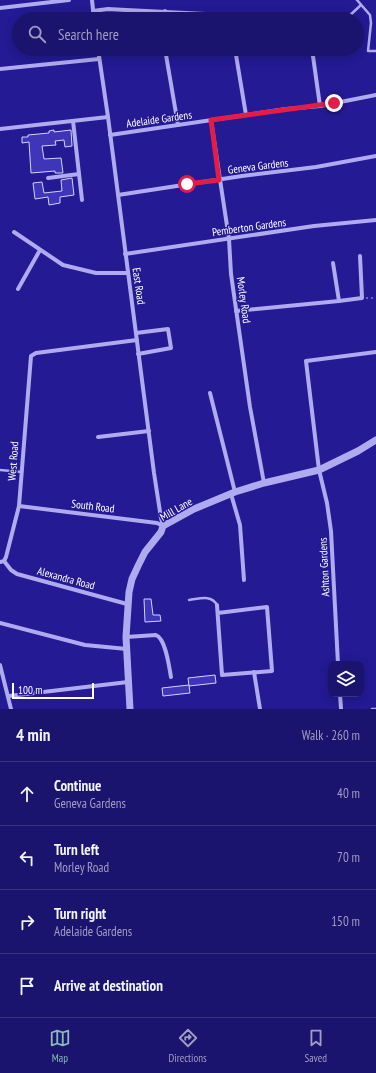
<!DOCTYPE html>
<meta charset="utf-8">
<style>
:root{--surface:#1a146f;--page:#272177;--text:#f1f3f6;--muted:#9f9ec3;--line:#383382;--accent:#8bbbb9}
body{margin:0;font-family:"PT Sans Narrow",sans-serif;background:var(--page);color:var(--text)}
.controls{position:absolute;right:12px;bottom:12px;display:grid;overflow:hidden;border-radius:8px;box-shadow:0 2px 10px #0003}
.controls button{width:36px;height:36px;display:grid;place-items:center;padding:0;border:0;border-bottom:1px solid var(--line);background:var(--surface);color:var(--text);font:20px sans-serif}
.scale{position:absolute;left:12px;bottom:10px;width:82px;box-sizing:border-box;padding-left:4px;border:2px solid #fff;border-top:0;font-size:11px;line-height:14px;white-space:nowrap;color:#fff;-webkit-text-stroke:3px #231a94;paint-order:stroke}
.stop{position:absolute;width:12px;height:12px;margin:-9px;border:3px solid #e11d48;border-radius:50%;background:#fff}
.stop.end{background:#e11d48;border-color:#fff;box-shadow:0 1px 4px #0008}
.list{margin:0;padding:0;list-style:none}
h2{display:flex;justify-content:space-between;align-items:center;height:52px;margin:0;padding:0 16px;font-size:17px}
h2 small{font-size:13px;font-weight:400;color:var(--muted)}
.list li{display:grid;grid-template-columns:26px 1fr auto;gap:12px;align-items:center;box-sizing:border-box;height:64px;padding:0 16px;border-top:1px solid var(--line)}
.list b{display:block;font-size:15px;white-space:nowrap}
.list p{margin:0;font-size:13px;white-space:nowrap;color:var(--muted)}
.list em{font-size:13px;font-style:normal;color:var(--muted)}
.icon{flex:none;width:22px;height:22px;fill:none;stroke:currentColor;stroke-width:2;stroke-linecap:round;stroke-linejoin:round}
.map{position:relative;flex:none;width:376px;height:709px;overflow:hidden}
.search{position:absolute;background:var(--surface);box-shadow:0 2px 10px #0003;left:12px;right:12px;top:12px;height:44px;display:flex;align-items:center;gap:10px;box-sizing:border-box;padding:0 14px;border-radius:22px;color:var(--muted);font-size:15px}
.sheet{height:308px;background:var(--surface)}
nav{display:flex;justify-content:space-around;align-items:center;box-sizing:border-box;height:56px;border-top:1px solid var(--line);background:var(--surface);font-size:11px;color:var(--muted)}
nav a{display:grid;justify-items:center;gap:2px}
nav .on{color:var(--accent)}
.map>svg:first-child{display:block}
.building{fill:#3e35b8;stroke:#d4d2fb}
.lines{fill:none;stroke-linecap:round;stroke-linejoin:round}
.path{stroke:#afabf0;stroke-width:1;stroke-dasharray:2 3;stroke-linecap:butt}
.service{stroke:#afabf0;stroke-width:2.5}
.minor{stroke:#afabf0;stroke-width:4}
.tertiary{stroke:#afabf0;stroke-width:7}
.route{stroke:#e11d48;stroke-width:5}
.labels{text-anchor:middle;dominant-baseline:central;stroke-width:3;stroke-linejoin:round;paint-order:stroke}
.street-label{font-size:11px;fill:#fff;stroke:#231a94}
</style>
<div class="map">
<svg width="376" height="709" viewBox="0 0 376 709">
<rect width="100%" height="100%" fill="#231a94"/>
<g class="building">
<path d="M54,130V132L71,130L72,146L65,147L64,140L55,141L56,145L42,146L44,159L61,158L63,173H55V171L31,173L29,142L22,143V137H28V135L49,133V131Z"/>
<path d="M72,178L74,195L60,197V203L49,205L48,197L35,199L33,183L42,182L44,193L62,191L61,180Z"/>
<path d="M144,599H151L153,615H160L161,621L145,622Z"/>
<path d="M215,675L216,683L189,686L188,678Z"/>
<path d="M189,685L190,693L163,696L162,688Z"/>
</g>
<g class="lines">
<path class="path" d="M366,298H376"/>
<g class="service">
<path d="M357,0L370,15L371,23L368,51H376"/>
<path d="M347,18L361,5"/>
<path d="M0,470L22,472"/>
<path d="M189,600C199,599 211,594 217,605"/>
<path d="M372,709H376"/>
</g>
<g class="minor">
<path d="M92,0L94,19"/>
<path d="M0,8L69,0"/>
<path d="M93,11L108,9L126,10L303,19"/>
<path d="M165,19V11"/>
<path d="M98,49L108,117L154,473L161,518L163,526"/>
<path d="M165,49L178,125"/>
<path d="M235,49L246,115"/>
<path d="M312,49L320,106"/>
<path d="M0,69L99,59"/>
<path d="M211,120L229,239L231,274L250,407L264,483"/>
<path d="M73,121L82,200"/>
<path d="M0,129L108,117"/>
<path d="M110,135L286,109L320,106L376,95"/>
<path d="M48,178L79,174"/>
<path d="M118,195L242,176L316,167L376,156"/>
<path d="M14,232L63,265L96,273H128"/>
<path d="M125,254L314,226L376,220"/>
<path d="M333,263L339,301"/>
<path d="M18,289L40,250"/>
<path d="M236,311L339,301L362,298L360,256"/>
<path d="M136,333L168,329L171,348L138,354"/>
<path d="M210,393L235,492"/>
<path d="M98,437L149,431"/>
<path d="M231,494L240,525L244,580"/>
<path d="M19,506L157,523L163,526"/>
<path d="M4,561L11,570L17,574L127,604"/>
<path d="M0,562L4,561L6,557L19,506L31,356L36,353L137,340"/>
<path d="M217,605L222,675L272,671L267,607L218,613"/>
<path d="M0,623L85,645L127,649"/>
<path d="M126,637L156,635C166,639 169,667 171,677"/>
<path d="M338,664L331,531L327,503L319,470L306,361L376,352"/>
<path d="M0,665L11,709"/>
<path d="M254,672L260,709"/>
<path d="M340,694L341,709"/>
<path d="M9,696L128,682"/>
</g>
<path class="tertiary" d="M130,709L126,637L129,592L132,579L138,566L145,552L161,532L163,526L194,509L235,492L264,483L319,470L358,451L376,440"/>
</g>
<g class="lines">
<path class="route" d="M187,184L219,180L211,120L334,103"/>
</g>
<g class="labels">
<g class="street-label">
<text transform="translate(159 119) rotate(-8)">Adelaide Gardens</text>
<text transform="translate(258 166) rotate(-7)">Geneva Gardens</text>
<text transform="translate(249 227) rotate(-8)">Pemberton Gardens</text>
<text transform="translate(139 286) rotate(82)">East Road</text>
<text transform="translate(244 300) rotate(82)">Morley Road</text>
<text transform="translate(13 461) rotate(-86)">West Road</text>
<text transform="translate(93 506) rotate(7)">South Road</text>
<text transform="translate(176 509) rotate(-30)">Mill Lane</text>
<text transform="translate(324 567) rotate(-93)">Ashton Gardens</text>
<text transform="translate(66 578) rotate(15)">Alexandra Road</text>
</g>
</g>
</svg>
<div class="controls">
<button><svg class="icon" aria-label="layers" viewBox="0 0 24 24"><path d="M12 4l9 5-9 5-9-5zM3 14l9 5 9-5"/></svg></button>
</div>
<div class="scale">100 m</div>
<div class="stop" style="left:187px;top:184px"></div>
<div class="stop end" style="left:334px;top:103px"></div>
<div class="search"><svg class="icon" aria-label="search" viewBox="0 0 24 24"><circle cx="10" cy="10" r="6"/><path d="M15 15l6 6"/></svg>Search here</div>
</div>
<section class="sheet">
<h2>4 min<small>Walk · 260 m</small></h2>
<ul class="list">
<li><svg class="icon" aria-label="ahead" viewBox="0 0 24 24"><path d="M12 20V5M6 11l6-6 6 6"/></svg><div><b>Continue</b><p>Geneva Gardens</p></div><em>40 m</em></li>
<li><svg class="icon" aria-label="left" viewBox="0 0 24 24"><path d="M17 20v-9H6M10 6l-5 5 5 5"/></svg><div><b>Turn left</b><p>Morley Road</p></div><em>70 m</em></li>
<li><svg class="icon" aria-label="right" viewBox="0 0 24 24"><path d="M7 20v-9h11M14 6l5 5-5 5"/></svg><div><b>Turn right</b><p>Adelaide Gardens</p></div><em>150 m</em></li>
<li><svg class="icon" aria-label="arrive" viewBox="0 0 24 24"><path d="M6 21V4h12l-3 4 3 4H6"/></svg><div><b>Arrive at destination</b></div></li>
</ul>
</section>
<nav>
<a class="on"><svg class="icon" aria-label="map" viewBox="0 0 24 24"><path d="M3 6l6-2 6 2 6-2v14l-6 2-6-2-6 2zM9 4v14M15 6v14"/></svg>Map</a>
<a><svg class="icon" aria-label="directions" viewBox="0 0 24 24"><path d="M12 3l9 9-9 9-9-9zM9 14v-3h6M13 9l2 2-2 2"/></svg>Directions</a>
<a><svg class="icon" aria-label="saved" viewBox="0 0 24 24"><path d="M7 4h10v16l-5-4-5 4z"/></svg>Saved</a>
</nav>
